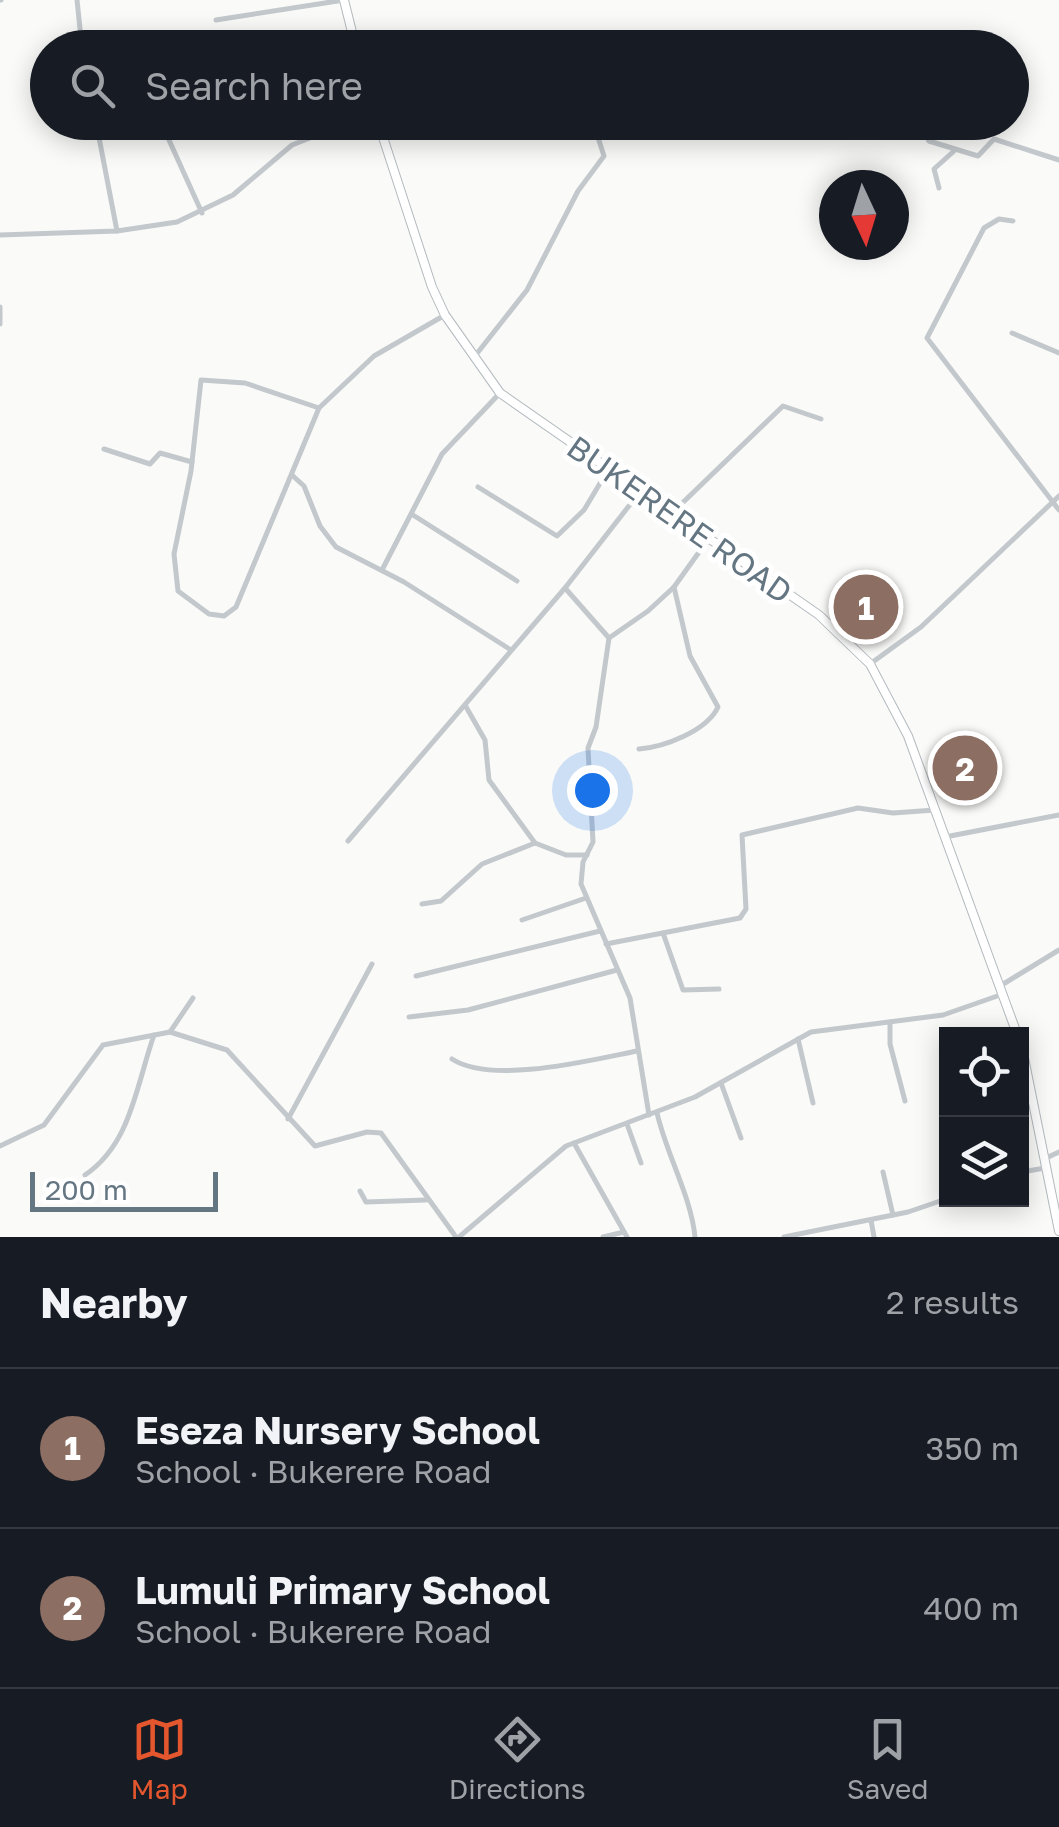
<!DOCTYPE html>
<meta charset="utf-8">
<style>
:root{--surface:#171b24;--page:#242831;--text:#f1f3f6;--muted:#9ea1a6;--line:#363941;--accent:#e4572e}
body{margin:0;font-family:"Golos Text",sans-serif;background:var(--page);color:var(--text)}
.controls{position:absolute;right:30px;bottom:30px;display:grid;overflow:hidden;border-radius:0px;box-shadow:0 5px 25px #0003}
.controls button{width:90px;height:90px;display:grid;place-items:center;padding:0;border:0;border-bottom:2px solid var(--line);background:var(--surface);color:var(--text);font:50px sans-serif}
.compass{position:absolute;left:819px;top:170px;width:90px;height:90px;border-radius:50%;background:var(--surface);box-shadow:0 5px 25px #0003;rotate:176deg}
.scale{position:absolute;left:30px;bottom:25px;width:188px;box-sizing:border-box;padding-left:10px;border:5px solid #657683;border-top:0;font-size:28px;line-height:35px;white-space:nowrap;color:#657683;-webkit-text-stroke:8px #fff;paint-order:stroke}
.you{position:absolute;left:592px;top:790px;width:35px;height:35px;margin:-25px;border:8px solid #fff;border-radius:50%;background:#1a73e8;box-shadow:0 0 0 15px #1a73e833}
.badge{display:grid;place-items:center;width:65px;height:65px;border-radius:50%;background:var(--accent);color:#fff;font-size:32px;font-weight:700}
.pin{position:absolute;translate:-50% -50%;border:5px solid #fff;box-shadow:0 2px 10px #0006}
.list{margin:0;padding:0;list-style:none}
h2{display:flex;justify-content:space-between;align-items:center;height:130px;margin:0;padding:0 40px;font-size:42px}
h2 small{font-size:32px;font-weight:400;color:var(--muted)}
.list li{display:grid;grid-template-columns:65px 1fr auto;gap:30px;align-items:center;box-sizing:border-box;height:160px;padding:0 40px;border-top:2px solid var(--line)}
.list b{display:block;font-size:38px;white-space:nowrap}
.list p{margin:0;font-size:32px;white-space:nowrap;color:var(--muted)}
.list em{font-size:32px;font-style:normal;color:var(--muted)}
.icon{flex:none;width:55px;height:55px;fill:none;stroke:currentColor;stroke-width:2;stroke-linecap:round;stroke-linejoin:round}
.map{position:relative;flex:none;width:1059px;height:1237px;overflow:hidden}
.search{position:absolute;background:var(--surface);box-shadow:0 5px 25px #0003;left:30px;right:30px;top:30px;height:110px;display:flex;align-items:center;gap:25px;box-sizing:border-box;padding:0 35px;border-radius:55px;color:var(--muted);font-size:38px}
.sheet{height:450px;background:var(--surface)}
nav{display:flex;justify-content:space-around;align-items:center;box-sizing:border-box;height:140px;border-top:2px solid var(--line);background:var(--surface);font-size:28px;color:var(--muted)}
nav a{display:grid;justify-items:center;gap:5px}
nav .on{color:var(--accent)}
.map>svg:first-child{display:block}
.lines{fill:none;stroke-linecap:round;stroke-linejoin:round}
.secondary-casing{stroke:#b3babf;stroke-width:10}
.minor{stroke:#c3c8cc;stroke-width:5}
.secondary{stroke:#fff;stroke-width:8}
.labels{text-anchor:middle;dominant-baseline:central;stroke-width:10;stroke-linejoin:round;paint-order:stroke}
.street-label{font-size:32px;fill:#657683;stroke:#fff}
</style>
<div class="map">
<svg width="1059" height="1237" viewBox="0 0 1059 1237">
<rect width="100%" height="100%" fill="#fafaf8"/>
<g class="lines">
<defs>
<g id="secondary">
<path d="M344,0L356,48"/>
<path d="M378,122L432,287L445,315L500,393L819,615L870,664L908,736L1017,1034"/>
<path d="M1022,1048L1059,1231"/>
</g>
</defs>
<use href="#secondary" class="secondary-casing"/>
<g class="minor">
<path d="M0,0H1"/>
<path d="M77,0L82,48"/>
<path d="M216,20L344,0"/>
<path d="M548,39L553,48"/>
<path d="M96,122L117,231"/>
<path d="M919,122L929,141L978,156L994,139L1059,160"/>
<path d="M164,129L202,213"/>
<path d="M939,188L934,169L954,151"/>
<path d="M1013,221L999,219L984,228L927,338L1059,510"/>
<path d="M0,235L117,231L177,222L233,195L292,145L351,122"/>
<path d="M0,307V324"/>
<path d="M1012,333L1059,353"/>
<path d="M475,356L527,290L578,191L604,156L593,122"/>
<path d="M319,408L245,383L201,380L191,471L174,554L178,591L209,614L224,616L236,607L319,408L374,356L445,315"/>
<path d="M104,449L150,464L160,453L192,462"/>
<path d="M293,476L304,486L320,526L336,547L404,582L511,650"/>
<path d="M478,487L557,536L584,510L608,470"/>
<path d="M673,512L783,406L821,419"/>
<path d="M413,515L517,581"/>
<path d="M382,570L442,454L500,393"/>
<path d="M565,588L609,638"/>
<path d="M870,664L921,627L1059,496"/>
<path d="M465,705L485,740L489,780L535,843"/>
<path d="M639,749C664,747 707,731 718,707L690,656L674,587"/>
<path d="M945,837L1059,815"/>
<path d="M348,841L565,588L639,493"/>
<path d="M422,904L441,901L482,864L535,843L566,855H587"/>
<path d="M522,920L586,898"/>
<path d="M663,933L683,990L719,989"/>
<path d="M606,944L740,918L746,909L742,835L858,808L893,813L935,810"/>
<path d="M416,976L600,931"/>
<path d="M1000,986L1059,950"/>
<path d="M193,998L170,1032L227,1050L315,1146L367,1132L381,1133L456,1237"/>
<path d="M409,1017L468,1010L617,970"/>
<path d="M890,1022V1044L905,1101"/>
<path d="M798,1039L813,1103"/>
<path d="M452,1059C492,1085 591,1060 637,1051"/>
<path d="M721,1083L741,1138"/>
<path d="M657,1113C667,1156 691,1196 695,1237"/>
<path d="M649,1115L630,998L581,884L583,862L593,842L588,748L596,727L609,638L648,611L674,587L707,541"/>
<path d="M288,1119L372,964"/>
<path d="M627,1124L641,1163"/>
<path d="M574,1143L627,1237"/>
<path d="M0,1146L44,1125L103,1045L170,1032"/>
<path d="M1044,1159L1059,1152"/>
<path d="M883,1172L893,1215"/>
<path d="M1022,1172L1045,1168"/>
<path d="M85,1175C131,1144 136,1086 154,1035"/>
<path d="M360,1191L366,1202L426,1200"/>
<path d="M871,1220L874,1237"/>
<path d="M459,1237L566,1146L695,1097L811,1032L943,1015L1003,994"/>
<path d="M603,1237L624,1232"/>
<path d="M784,1237L908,1212L946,1199"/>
</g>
<use href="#secondary" class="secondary"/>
</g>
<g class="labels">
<g class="street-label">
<text transform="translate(680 519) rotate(35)">BUKERERE ROAD</text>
</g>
</g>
</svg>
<div class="controls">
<button><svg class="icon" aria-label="locate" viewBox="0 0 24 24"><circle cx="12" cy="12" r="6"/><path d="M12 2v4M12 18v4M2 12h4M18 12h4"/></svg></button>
<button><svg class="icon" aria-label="layers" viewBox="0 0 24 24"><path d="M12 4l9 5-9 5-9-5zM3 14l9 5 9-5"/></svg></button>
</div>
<svg class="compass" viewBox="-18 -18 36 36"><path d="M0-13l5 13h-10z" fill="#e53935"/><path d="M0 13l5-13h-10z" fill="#9ea1a6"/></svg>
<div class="scale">200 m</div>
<div class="you"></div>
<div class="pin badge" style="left:866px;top:607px;background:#8d6e63">1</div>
<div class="pin badge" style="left:965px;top:768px;background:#8d6e63">2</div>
<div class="search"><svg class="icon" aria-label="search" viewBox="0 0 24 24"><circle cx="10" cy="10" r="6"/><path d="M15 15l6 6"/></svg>Search here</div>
</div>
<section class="sheet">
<h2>Nearby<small>2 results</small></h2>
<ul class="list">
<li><span class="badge" style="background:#8d6e63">1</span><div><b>Eseza Nursery School</b><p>School · Bukerere Road</p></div><em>350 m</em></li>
<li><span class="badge" style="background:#8d6e63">2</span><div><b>Lumuli Primary School</b><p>School · Bukerere Road</p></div><em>400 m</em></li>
</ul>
</section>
<nav>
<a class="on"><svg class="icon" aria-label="map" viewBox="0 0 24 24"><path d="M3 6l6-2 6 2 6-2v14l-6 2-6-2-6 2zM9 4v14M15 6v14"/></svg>Map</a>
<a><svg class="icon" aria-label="directions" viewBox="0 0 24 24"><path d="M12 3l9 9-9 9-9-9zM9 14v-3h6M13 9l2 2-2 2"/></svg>Directions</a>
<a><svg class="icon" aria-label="saved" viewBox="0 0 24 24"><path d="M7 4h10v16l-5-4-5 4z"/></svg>Saved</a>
</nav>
